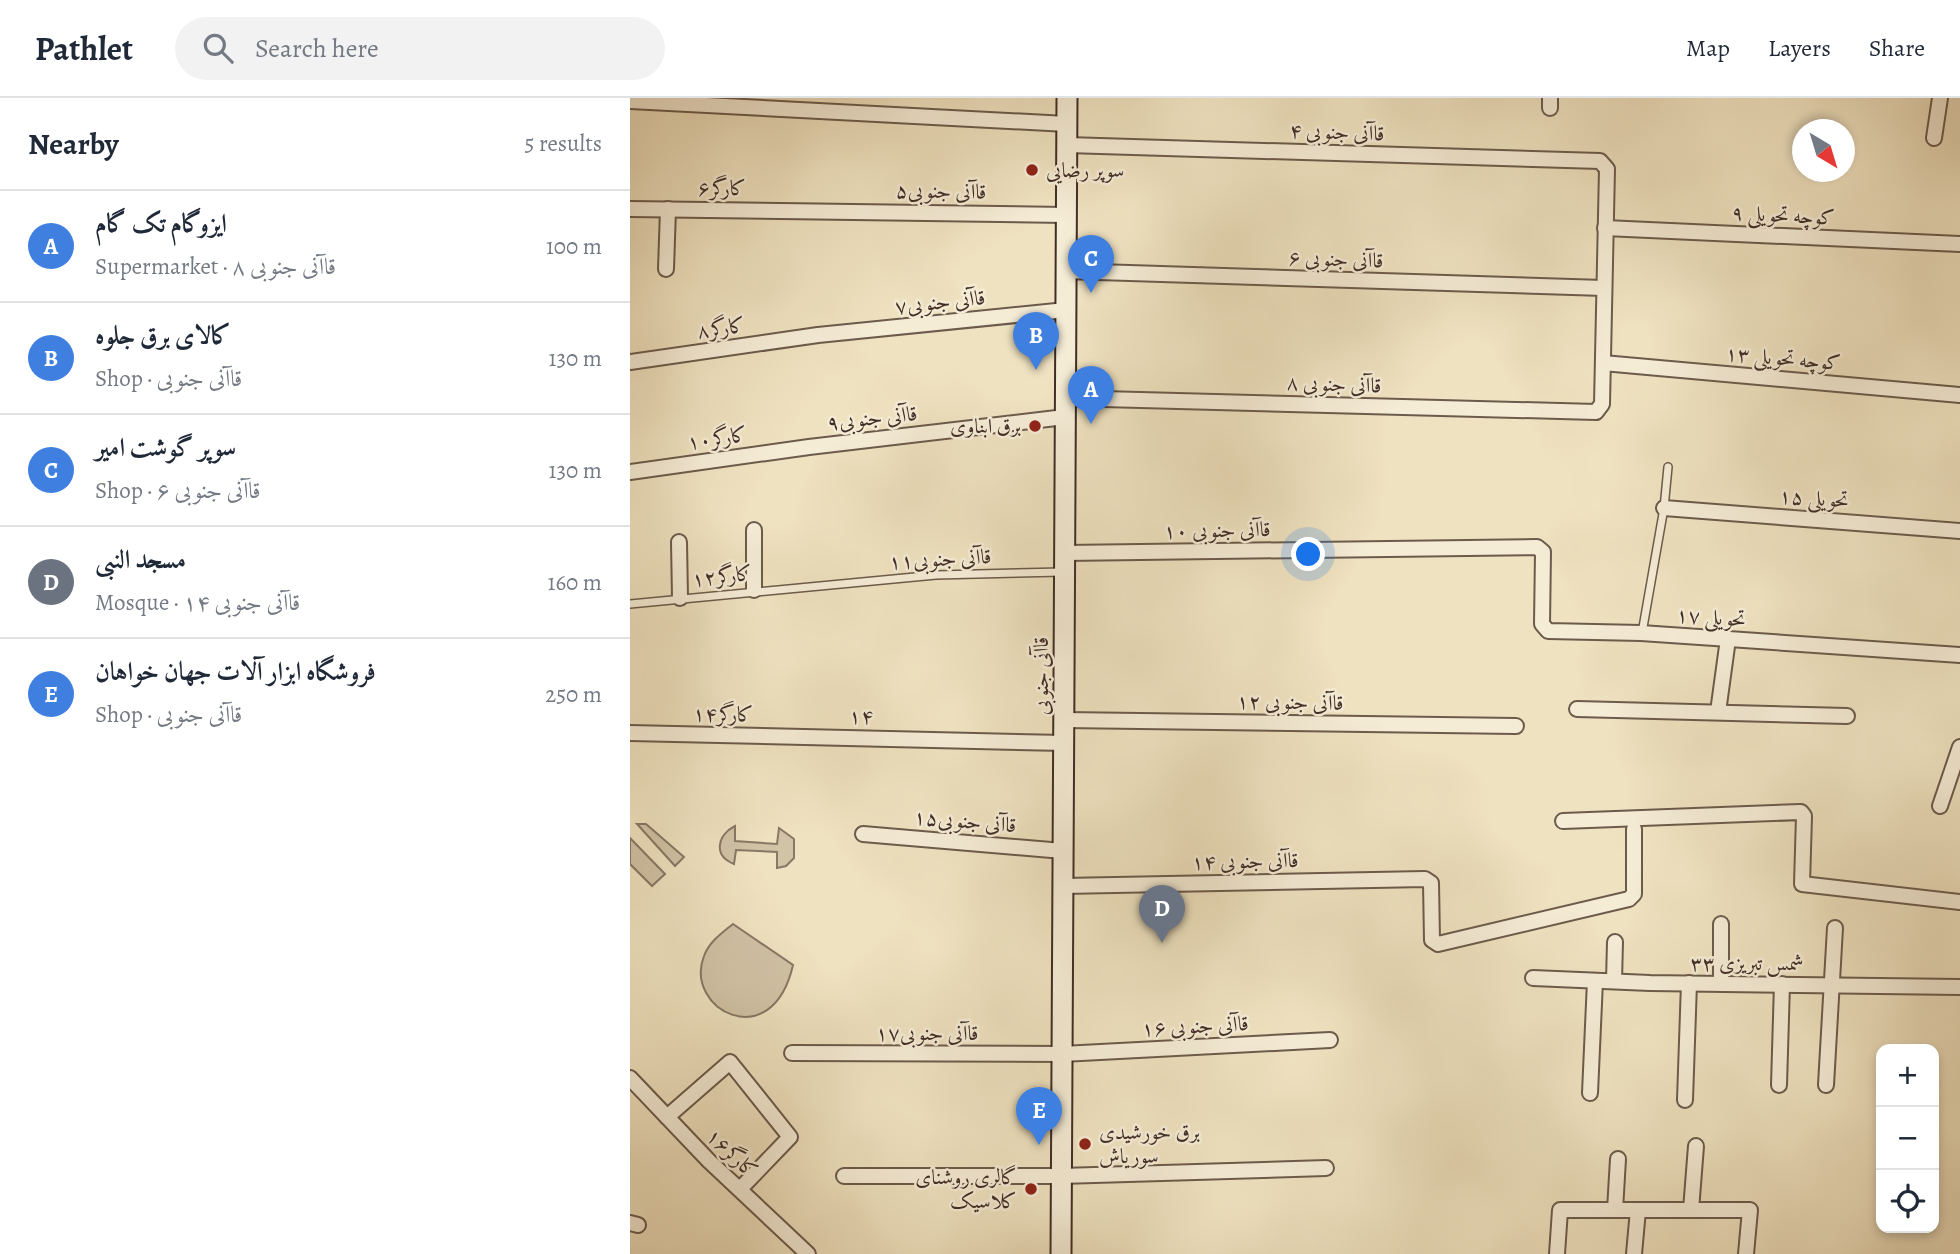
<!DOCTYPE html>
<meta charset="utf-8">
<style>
:root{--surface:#fff;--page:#f2f2f3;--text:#1f2937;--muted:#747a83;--line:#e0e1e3;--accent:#b45309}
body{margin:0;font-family:Alegreya,Amiri,serif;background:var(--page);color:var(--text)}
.controls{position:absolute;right:21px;bottom:21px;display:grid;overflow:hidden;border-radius:14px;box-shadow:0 4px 10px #0003}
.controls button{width:63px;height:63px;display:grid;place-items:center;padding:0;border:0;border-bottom:2px solid var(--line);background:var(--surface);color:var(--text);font:35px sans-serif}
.compass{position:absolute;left:1162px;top:21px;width:63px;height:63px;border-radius:50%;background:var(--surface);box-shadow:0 4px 10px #0003;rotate:142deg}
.you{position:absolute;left:679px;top:457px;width:24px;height:24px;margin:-18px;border:5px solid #fff;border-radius:50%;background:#1a73e8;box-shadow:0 0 0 10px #1a73e833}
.badge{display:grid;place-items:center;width:46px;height:46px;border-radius:50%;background:var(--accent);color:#fff;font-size:23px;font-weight:700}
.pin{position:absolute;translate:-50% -58px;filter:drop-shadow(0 2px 4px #0008)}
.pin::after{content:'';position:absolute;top:37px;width:24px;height:21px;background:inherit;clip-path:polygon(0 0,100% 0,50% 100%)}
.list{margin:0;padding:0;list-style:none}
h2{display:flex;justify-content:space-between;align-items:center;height:91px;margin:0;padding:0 28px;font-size:30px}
h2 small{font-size:23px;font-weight:400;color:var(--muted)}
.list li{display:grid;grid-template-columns:46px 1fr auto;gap:21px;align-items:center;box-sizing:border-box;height:112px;padding:0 28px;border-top:2px solid var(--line)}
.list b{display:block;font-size:26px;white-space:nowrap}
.list p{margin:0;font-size:23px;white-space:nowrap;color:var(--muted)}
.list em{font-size:23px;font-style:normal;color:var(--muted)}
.icon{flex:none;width:38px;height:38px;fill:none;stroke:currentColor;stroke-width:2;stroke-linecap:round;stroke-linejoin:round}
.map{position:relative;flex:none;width:1330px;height:1156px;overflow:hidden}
header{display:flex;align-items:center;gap:42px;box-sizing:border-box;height:98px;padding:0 35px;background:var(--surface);border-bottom:2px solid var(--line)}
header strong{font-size:33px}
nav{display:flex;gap:38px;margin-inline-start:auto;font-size:24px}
.search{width:490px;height:63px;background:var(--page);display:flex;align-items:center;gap:18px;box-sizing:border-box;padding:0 24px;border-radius:38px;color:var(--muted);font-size:26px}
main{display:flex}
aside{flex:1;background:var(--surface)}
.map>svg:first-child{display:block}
.green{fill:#d1c3a6;stroke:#887866;stroke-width:2}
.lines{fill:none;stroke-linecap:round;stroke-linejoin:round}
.lane-casing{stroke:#6c5b4c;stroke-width:10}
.street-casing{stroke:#6c5b4c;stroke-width:18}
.secondary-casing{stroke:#402e26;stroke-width:23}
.lane{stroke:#f5ecd6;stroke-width:7}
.street{stroke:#f5ecd6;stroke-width:14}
.secondary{stroke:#f5ecd6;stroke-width:19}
.poi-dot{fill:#8f2418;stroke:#f5ecd6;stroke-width:2.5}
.labels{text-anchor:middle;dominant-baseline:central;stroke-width:5;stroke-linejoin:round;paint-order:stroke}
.street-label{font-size:21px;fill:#402e26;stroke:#f5ecd6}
.poi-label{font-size:21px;fill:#402e26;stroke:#f5ecd6;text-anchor:start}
</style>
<header>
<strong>Pathlet</strong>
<div class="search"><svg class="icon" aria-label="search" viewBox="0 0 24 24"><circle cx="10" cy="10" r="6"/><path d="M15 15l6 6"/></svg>Search here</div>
<nav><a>Map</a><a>Layers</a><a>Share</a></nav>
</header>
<main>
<aside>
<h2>Nearby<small>5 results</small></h2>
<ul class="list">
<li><span class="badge" style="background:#3f7fe0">A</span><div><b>ایزوگام تک گام</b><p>Supermarket · قاآنی جنوبی ۸</p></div><em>100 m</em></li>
<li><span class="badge" style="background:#3f7fe0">B</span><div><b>کالای برق جلوه</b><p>Shop · قاآنی جنوبی</p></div><em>130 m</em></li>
<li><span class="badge" style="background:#3f7fe0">C</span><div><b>سوپر گوشت امیر</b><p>Shop · قاآنی جنوبی ۶</p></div><em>130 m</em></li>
<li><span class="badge" style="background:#6b7280">D</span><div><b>مسجد النبی</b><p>Mosque · قاآنی جنوبی ۱۴</p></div><em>160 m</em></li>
<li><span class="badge" style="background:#3f7fe0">E</span><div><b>فروشگاه ابزار آلات جهان خواهان</b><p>Shop · قاآنی جنوبی</p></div><em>250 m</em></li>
</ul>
</aside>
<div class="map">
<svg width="1330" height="1156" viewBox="0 0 1330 1156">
<rect width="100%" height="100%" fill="#efe2c0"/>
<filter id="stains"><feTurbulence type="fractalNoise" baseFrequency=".00286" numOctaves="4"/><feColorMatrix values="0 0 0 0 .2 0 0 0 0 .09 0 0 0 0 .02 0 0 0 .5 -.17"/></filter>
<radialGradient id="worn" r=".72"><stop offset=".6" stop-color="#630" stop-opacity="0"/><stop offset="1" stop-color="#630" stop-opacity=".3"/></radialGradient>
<g class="green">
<path d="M7,726H16L54,759L45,768Z"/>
<path d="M105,728V743L147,746L149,730L164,741V760L156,768L147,770V754L106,752L104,766C83,758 87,737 105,728Z"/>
<path d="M0,740L35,776L22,788L0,766Z"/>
<path d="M103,826L163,867C142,959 53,911 74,858C79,844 92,835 103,826Z"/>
</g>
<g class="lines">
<defs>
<g id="lane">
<path d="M0,506L306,477L432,474"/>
<path d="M1012,535L1034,410L1038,369"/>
</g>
<g id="street">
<path d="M0,3L437,26"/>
<path d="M920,10V0"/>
<path d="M1304,40L1310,0"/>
<path d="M0,111L436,117"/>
<path d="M975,130L1330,146"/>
<path d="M36,171L38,111"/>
<path d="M436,173L974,190"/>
<path d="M0,264L188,237L436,212"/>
<path d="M973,265L1330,297"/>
<path d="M435,300L966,314L972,306L977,71L970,63L437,47"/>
<path d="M0,374L179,349L435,319"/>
<path d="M1034,410L1330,433"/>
<path d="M124,432V492"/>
<path d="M49,444L50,500"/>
<path d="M435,455L907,449L913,454L912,526L918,533L1011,535L1330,557"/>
<path d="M947,611L1217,618"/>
<path d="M1088,614L1098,541"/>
<path d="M434,622L886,628"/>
<path d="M0,635L434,645"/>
<path d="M1310,708L1330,649"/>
<path d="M933,723L1171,714L1174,718L1172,786L1330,804"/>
<path d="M233,736L433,753"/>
<path d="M433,788L795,781L801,785L802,842L808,846L999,801L1004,796V731"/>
<path d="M903,880L1020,885L1330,889"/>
<path d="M984,883L985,844"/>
<path d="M1091,886V826"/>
<path d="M162,955L432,956L700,942"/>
<path d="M0,980L79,1063L178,1156"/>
<path d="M1149,987L1152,886"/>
<path d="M1196,987L1205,830"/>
<path d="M960,995L965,883"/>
<path d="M1055,1002L1059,885"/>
<path d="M37,1019L100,964L160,1039L110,1091"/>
<path d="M214,1078H431L696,1070"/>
<path d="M985,1112L988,1061"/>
<path d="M1061,1112L1066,1048"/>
<path d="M0,1125L8,1127"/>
<path d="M927,1156L930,1112H1120L1116,1156"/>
<path d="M1004,1156L1008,1112"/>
</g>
<path id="secondary" d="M431,1156L437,0"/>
</defs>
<use href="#lane" class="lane-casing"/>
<use href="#street" class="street-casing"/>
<use href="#secondary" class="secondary-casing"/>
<use href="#lane" class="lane"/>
<use href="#street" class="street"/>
<use href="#secondary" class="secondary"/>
</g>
<g class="poi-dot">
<circle cx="402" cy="72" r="7"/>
<circle cx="405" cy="328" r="7"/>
<circle cx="455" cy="1046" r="7"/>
<circle cx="401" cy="1091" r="7"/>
</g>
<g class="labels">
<g class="street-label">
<text transform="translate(707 34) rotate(2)">قاآنی جنوبی ۴</text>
<text x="92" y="90">کارگر۶</text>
<text transform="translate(311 93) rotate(1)">قاآنی جنوبی۵</text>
<text transform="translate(1153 117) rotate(3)">کوچه تحویلی ۹</text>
<text transform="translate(706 161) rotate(2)">قاآنی جنوبی ۶</text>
<text transform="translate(310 204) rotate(-6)">قاآنی جنوبی۷</text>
<text transform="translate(91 230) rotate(-8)">کارگر۸</text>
<text transform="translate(1153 260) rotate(5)">کوچه تحویلی ۱۳</text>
<text transform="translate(704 286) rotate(2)">قاآنی جنوبی ۸</text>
<text transform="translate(242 320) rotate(-6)">قاآنی جنوبی۹</text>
<text transform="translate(87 340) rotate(-8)">کارگر۱۰</text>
<text transform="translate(1184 400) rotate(4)">تحویلی ۱۵</text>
<text transform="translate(587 432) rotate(-1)">قاآنی جنوبی ۱۰</text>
<text transform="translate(310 461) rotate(-3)">قاآنی جنوبی۱۱</text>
<text transform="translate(92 478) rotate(-6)">کارگر۱۲</text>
<text transform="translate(1081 519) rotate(4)">تحویلی ۱۷</text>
<text transform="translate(411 578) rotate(-90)">قاآنی جنوبی</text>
<text transform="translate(660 604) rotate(1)">قاآنی جنوبی ۱۲</text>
<text transform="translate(93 616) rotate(1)">کارگر۱۴</text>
<text transform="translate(231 618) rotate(1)">۱۴</text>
<text transform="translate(335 723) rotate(5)">قاآنی جنوبی۱۵</text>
<text transform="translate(615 763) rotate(-1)">قاآنی جنوبی ۱۴</text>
<text x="1117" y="865">شمس تبریزی ۳۳</text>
<text transform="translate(565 928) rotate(-3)">قاآنی جنوبی ۱۶</text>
<text x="297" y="935">قاآنی جنوبی۱۷</text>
<text transform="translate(102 1055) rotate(44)">کارگر۱۶</text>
</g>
<g class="poi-label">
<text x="416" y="72">سوپر رضایی</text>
<text x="391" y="328" text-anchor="end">برق ابناوی</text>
<text x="469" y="1034">برق خورشیدی<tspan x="469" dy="24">سوریاش</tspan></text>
<text x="387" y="1079" text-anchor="end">گالری روشنای<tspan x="387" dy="24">کلاسیک</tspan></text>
</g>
</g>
<rect width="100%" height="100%" filter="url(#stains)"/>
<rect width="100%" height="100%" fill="url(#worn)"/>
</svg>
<div class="controls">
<button>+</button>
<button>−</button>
<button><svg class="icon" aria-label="locate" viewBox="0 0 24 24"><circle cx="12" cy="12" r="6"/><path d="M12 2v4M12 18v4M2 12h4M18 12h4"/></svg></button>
</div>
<svg class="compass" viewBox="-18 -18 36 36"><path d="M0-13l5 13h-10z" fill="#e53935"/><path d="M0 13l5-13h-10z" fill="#747a83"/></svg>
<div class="you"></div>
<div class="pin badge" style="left:461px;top:326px;background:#3f7fe0">A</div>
<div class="pin badge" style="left:406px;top:272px;background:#3f7fe0">B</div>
<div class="pin badge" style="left:461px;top:195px;background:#3f7fe0">C</div>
<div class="pin badge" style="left:532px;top:845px;background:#6b7280">D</div>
<div class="pin badge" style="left:409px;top:1047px;background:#3f7fe0">E</div>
</div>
</main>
